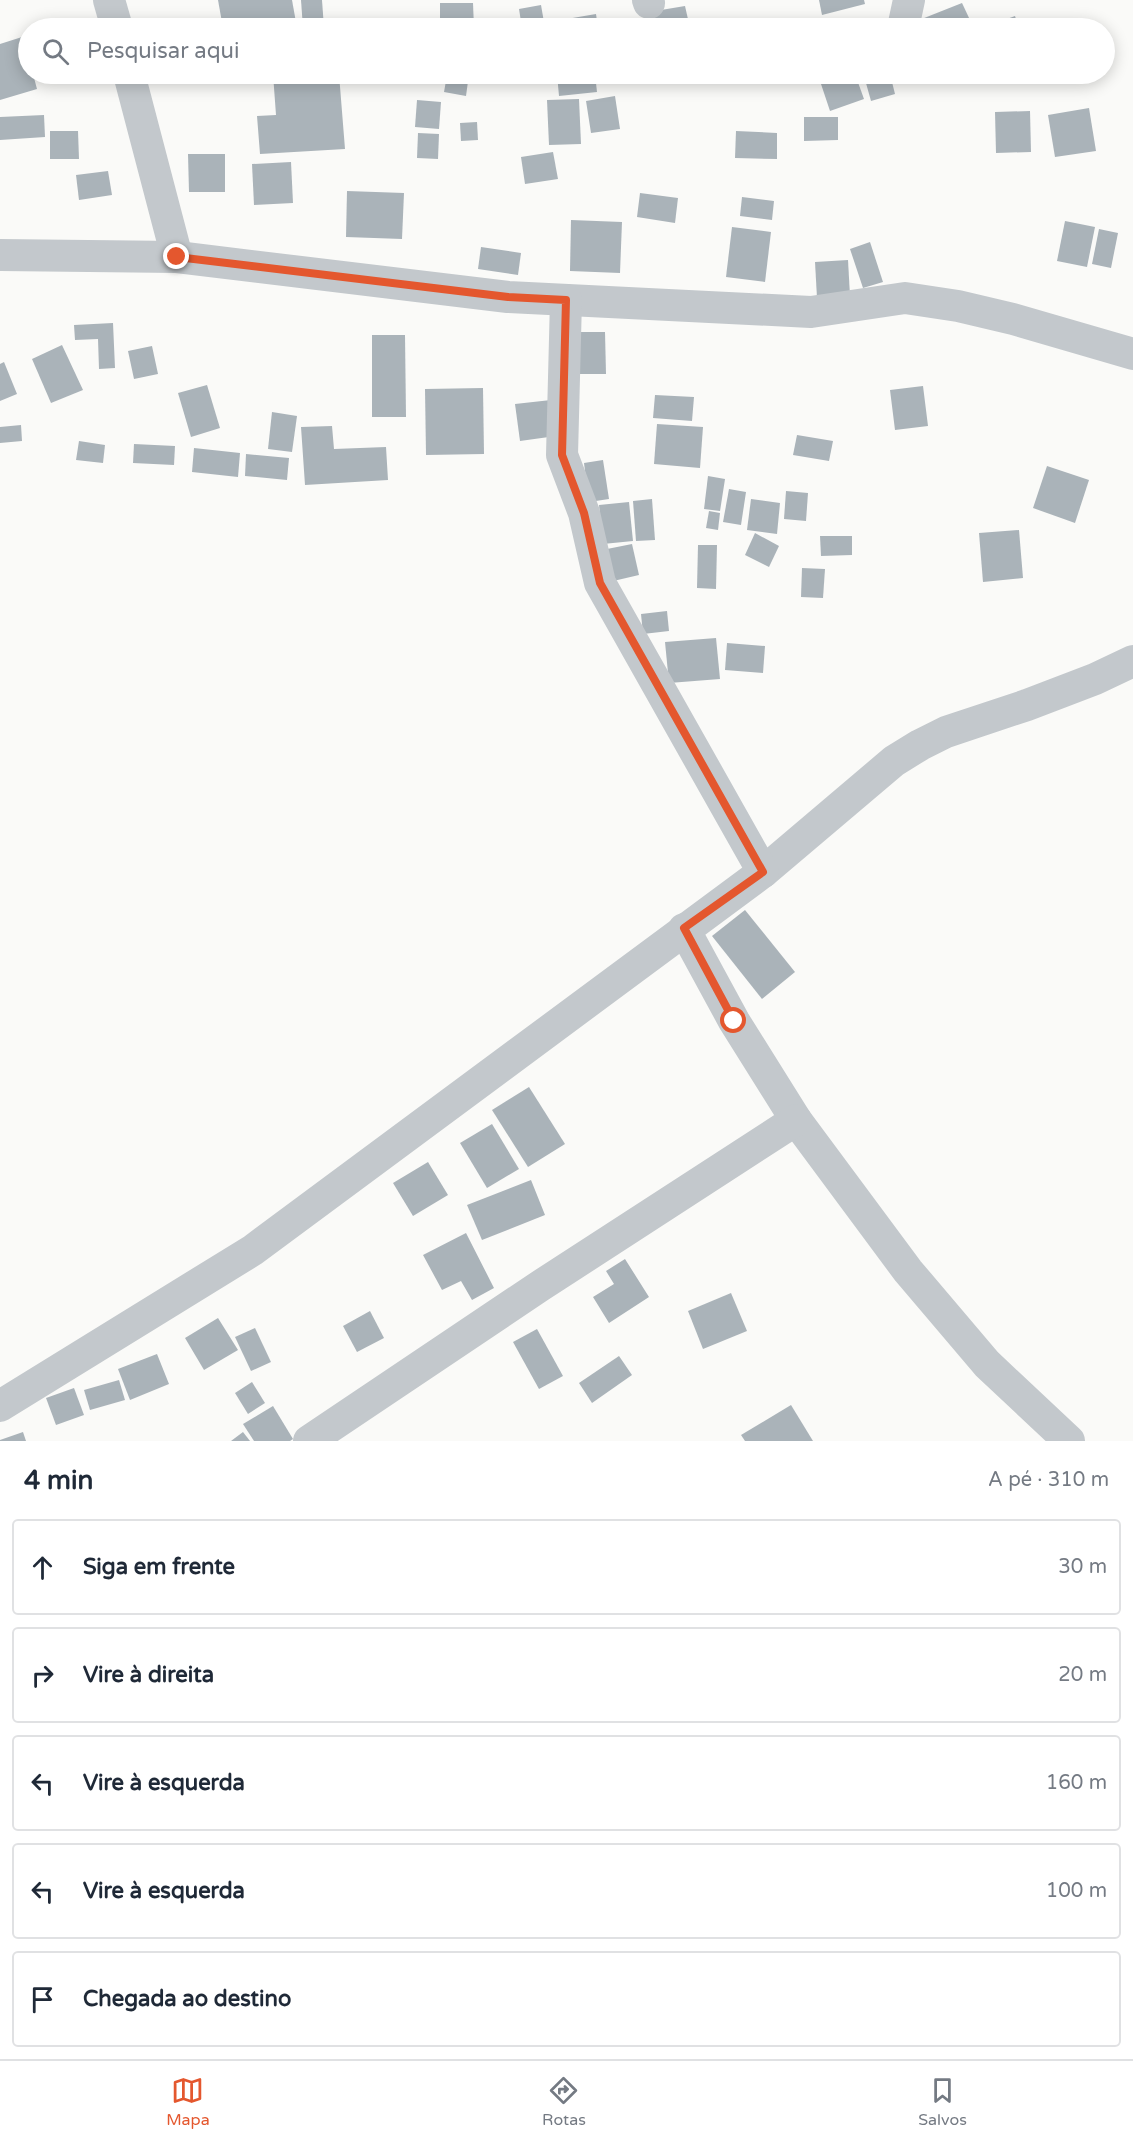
<!DOCTYPE html>
<html lang="pt">
<meta charset="utf-8">
<style>
:root{--surface:#fff;--page:#f6f6f7;--text:#1f2937;--muted:#747a83;--line:#e0e1e3;--accent:#e4572e}
body{margin:0;font-family:"Varela Round",sans-serif;background:var(--page);color:var(--text)}
.stop{position:absolute;width:18px;height:18px;margin:-14px;border:4px solid #e4572e;border-radius:50%;background:#fff}
.stop.end{background:#e4572e;border-color:#fff;box-shadow:0 2px 6px #0008}
.list{margin:0;padding:0;list-style:none}
h2{display:flex;justify-content:space-between;align-items:center;height:78px;margin:0;padding:0 24px;font-size:26px}
h2 small{font-size:20px;font-weight:400;color:var(--muted)}
.list li{display:grid;grid-template-columns:39px 1fr auto;gap:18px;align-items:center;box-sizing:border-box;height:96px;margin:0 12px 12px;padding:0 12px;border:2px solid var(--line);border-radius:6px}
.list b{display:block;font-size:22px;white-space:nowrap}
.list em{font-size:20px;font-style:normal;color:var(--muted)}
.icon{flex:none;width:33px;height:33px;fill:none;stroke:currentColor;stroke-width:2;stroke-linecap:round;stroke-linejoin:round}
.map{position:relative;flex:none;width:1133px;height:1441px;overflow:hidden}
.search{position:absolute;background:var(--surface);box-shadow:0 3px 15px #0003;left:18px;right:18px;top:18px;height:66px;display:flex;align-items:center;gap:15px;box-sizing:border-box;padding:0 21px;border-radius:33px;color:var(--muted);font-size:22px}
.sheet{height:618px;background:var(--surface)}
nav{display:flex;justify-content:space-around;align-items:center;box-sizing:border-box;height:84px;border-top:2px solid var(--line);background:var(--surface);font-size:16px;color:var(--muted)}
nav a{display:grid;justify-items:center;gap:3px}
nav .on{color:var(--accent)}
.map>svg:first-child{display:block}
.building{fill:#aab3b9}
.lines{fill:none;stroke-linecap:round;stroke-linejoin:round}
.street{stroke:#c3c8cc;stroke-width:32}
.route{stroke:#e4572e;stroke-width:8}
</style>
<div class="map">
<svg width="1133" height="1441" viewBox="0 0 1133 1441">
<rect width="100%" height="100%" fill="#fafaf8"/>
<g class="building">
<path d="M218,0H292L297,28H223Z"/>
<path d="M301,0H322L324,28H303Z"/>
<path d="M819,0H864L865,4L822,15Z"/>
<path d="M440,3H473L474,28H440Z"/>
<path d="M962,3L970,20L949,28H899Z"/>
<path d="M541,5L545,28H522L519,9Z"/>
<path d="M685,6L690,28H646L643,13Z"/>
<path d="M596,14L598,28H550L549,22Z"/>
<path d="M1015,16L1019,28H989L988,26Z"/>
<path d="M181,20V28H146V22Z"/>
<path d="M22,37L28,59V74H33L37,89L0,100V44Z"/>
<path d="M273,74H339L345,149L260,154L257,116L276,115Z"/>
<path d="M405,74H438V80L404,77Z"/>
<path d="M442,74H469L466,96L444,92L447,75Z"/>
<path d="M557,74H595L597,92L559,96Z"/>
<path d="M833,74H855L864,99L830,111L819,78Z"/>
<path d="M872,74H890L895,94L871,101L864,76Z"/>
<path d="M615,96L620,129L591,133L586,101Z"/>
<path d="M579,99L581,144L549,145L547,100Z"/>
<path d="M417,100L441,102L439,129L415,127Z"/>
<path d="M1089,108L1096,151L1055,157L1048,115Z"/>
<path d="M1030,111L1031,152L996,153L995,112Z"/>
<path d="M44,115L45,137L0,140V117Z"/>
<path d="M804,117H838V140L804,141Z"/>
<path d="M477,122L478,140L461,141L460,123Z"/>
<path d="M50,131H78L79,159H50Z"/>
<path d="M736,131L777,133V159L735,158Z"/>
<path d="M418,133L439,134L438,159L417,158Z"/>
<path d="M553,152L558,179L525,184L521,157Z"/>
<path d="M188,154H225V192H189Z"/>
<path d="M291,162L293,203L254,205L252,164Z"/>
<path d="M108,171L112,195L79,200L76,175Z"/>
<path d="M347,191L404,193L402,239L346,237Z"/>
<path d="M640,193L678,198L675,223L637,217Z"/>
<path d="M742,197L774,201L772,220L740,216Z"/>
<path d="M571,220L622,222L620,273L570,271Z"/>
<path d="M1065,221L1095,227L1087,267L1057,261Z"/>
<path d="M732,227L771,232L765,282L726,277Z"/>
<path d="M1099,229L1118,233L1111,268L1092,264Z"/>
<path d="M870,242L883,282L863,288L850,249Z"/>
<path d="M481,247L521,253L518,275L478,269Z"/>
<path d="M848,260L850,296L817,298L815,262Z"/>
<path d="M113,323L115,368L99,369L98,339L75,340L74,325Z"/>
<path d="M580,332H605L606,374H580Z"/>
<path d="M372,335H405L406,417H372Z"/>
<path d="M62,345L83,390L51,403L32,359Z"/>
<path d="M152,346L158,374L134,379L128,351Z"/>
<path d="M4,362L17,394L0,401V364Z"/>
<path d="M207,385L220,428L191,437L178,393Z"/>
<path d="M923,386L928,426L895,430L890,390Z"/>
<path d="M483,388L484,454L426,455L425,389Z"/>
<path d="M655,395L694,397L692,421L653,418Z"/>
<path d="M551,400L556,436L520,441L515,404Z"/>
<path d="M272,412L297,416L292,452L268,449Z"/>
<path d="M657,424L703,427L700,468L654,464Z"/>
<path d="M21,425L22,441L0,443V427Z"/>
<path d="M332,426L334,449L386,447L388,480L305,485L301,427Z"/>
<path d="M797,435L833,441L829,461L793,455Z"/>
<path d="M79,441L105,445L103,463L76,460Z"/>
<path d="M134,444L175,446L174,465L133,463Z"/>
<path d="M194,448L240,453L238,477L192,472Z"/>
<path d="M246,454L289,458L287,480L245,476Z"/>
<path d="M603,460L609,499L589,502L584,463Z"/>
<path d="M1047,466L1089,480L1075,523L1033,508Z"/>
<path d="M708,476L725,479L720,511L704,509Z"/>
<path d="M729,489L746,492L741,525L723,522Z"/>
<path d="M786,491L808,493L806,521L784,519Z"/>
<path d="M652,499L655,540L636,541L633,501Z"/>
<path d="M751,499L780,503L777,534L747,530Z"/>
<path d="M629,502L633,541L603,544L599,505Z"/>
<path d="M709,511L720,513L718,530L706,528Z"/>
<path d="M1019,530L1023,578L983,582L979,533Z"/>
<path d="M755,533L779,546L769,567L745,555Z"/>
<path d="M820,536H852V555L821,556Z"/>
<path d="M632,544L639,575L609,582L602,550Z"/>
<path d="M698,545H717L716,589L697,588Z"/>
<path d="M802,568L825,569L823,598L801,597Z"/>
<path d="M667,611L669,631L643,634L641,614Z"/>
<path d="M716,638L720,679L669,683L665,642Z"/>
<path d="M727,643L765,646L763,673L725,670Z"/>
<path d="M745,910L795,972L762,999L712,936Z"/>
<path d="M529,1087L565,1144L528,1167L492,1110Z"/>
<path d="M492,1124L519,1169L487,1188L460,1143Z"/>
<path d="M428,1162L448,1195L413,1216L393,1183Z"/>
<path d="M531,1180L545,1215L482,1240L467,1205Z"/>
<path d="M466,1233L494,1288L472,1300L461,1281L442,1290L423,1255Z"/>
<path d="M625,1259L649,1297L609,1323L593,1297L614,1284L606,1271Z"/>
<path d="M731,1293L747,1331L703,1349L688,1311Z"/>
<path d="M370,1311L384,1338L357,1352L343,1326Z"/>
<path d="M218,1318L238,1350L204,1370L185,1338Z"/>
<path d="M255,1328L271,1362L251,1371L235,1337Z"/>
<path d="M537,1329L563,1376L539,1389L513,1342Z"/>
<path d="M157,1354L169,1384L130,1400L118,1369Z"/>
<path d="M619,1356L632,1375L592,1403L579,1383Z"/>
<path d="M119,1380L125,1400L90,1410L84,1390Z"/>
<path d="M252,1382L265,1403L248,1414L235,1393Z"/>
<path d="M74,1388L84,1415L56,1425L46,1398Z"/>
<path d="M791,1405L813,1441H745L741,1435Z"/>
<path d="M273,1406L293,1439L290,1441H254L243,1424Z"/>
<path d="M23,1432L26,1441H0V1440Z"/>
<path d="M243,1432L250,1441H231Z"/>
</g>
<g class="lines">
<g class="street">
<path d="M109,0L117,28"/>
<path d="M648,0L649,3"/>
<path d="M903,28L909,0"/>
<path d="M129,74L177,257"/>
<path d="M0,255L177,257L508,297L811,312L905,298L958,306L1013,319L1133,354"/>
<path d="M763,872L894,761L920,745L946,732L1027,705L1095,679L1133,661"/>
<path d="M684,929L734,1021L796,1120L908,1271L987,1364L1069,1441"/>
<path d="M0,1406L253,1250L763,872L600,583L584,513L562,455L566,300"/>
<path d="M309,1441L540,1286L796,1120"/>
</g>
</g>
<g class="lines">
<path class="route" d="M177,257L508,297L566,300L562,455L584,513L600,583L763,872L684,928L734,1021"/>
</g>
</svg>
<div class="stop" style="left:734px;top:1021px"></div>
<div class="stop end" style="left:177px;top:257px"></div>
<div class="search"><svg class="icon" aria-label="search" viewBox="0 0 24 24"><circle cx="10" cy="10" r="6"/><path d="M15 15l6 6"/></svg>Pesquisar aqui</div>
</div>
<section class="sheet">
<h2>4 min<small>A pé · 310 m</small></h2>
<ul class="list">
<li><svg class="icon" aria-label="ahead" viewBox="0 0 24 24"><path d="M12 20V5M6 11l6-6 6 6"/></svg><div><b>Siga em frente</b></div><em>30 m</em></li>
<li><svg class="icon" aria-label="right" viewBox="0 0 24 24"><path d="M7 20v-9h11M14 6l5 5-5 5"/></svg><div><b>Vire à direita</b></div><em>20 m</em></li>
<li><svg class="icon" aria-label="left" viewBox="0 0 24 24"><path d="M17 20v-9H6M10 6l-5 5 5 5"/></svg><div><b>Vire à esquerda</b></div><em>160 m</em></li>
<li><svg class="icon" aria-label="left" viewBox="0 0 24 24"><path d="M17 20v-9H6M10 6l-5 5 5 5"/></svg><div><b>Vire à esquerda</b></div><em>100 m</em></li>
<li><svg class="icon" aria-label="arrive" viewBox="0 0 24 24"><path d="M6 21V4h12l-3 4 3 4H6"/></svg><div><b>Chegada ao destino</b></div></li>
</ul>
</section>
<nav>
<a class="on"><svg class="icon" aria-label="map" viewBox="0 0 24 24"><path d="M3 6l6-2 6 2 6-2v14l-6 2-6-2-6 2zM9 4v14M15 6v14"/></svg>Mapa</a>
<a><svg class="icon" aria-label="directions" viewBox="0 0 24 24"><path d="M12 3l9 9-9 9-9-9zM9 14v-3h6M13 9l2 2-2 2"/></svg>Rotas</a>
<a><svg class="icon" aria-label="saved" viewBox="0 0 24 24"><path d="M7 4h10v16l-5-4-5 4z"/></svg>Salvos</a>
</nav>
